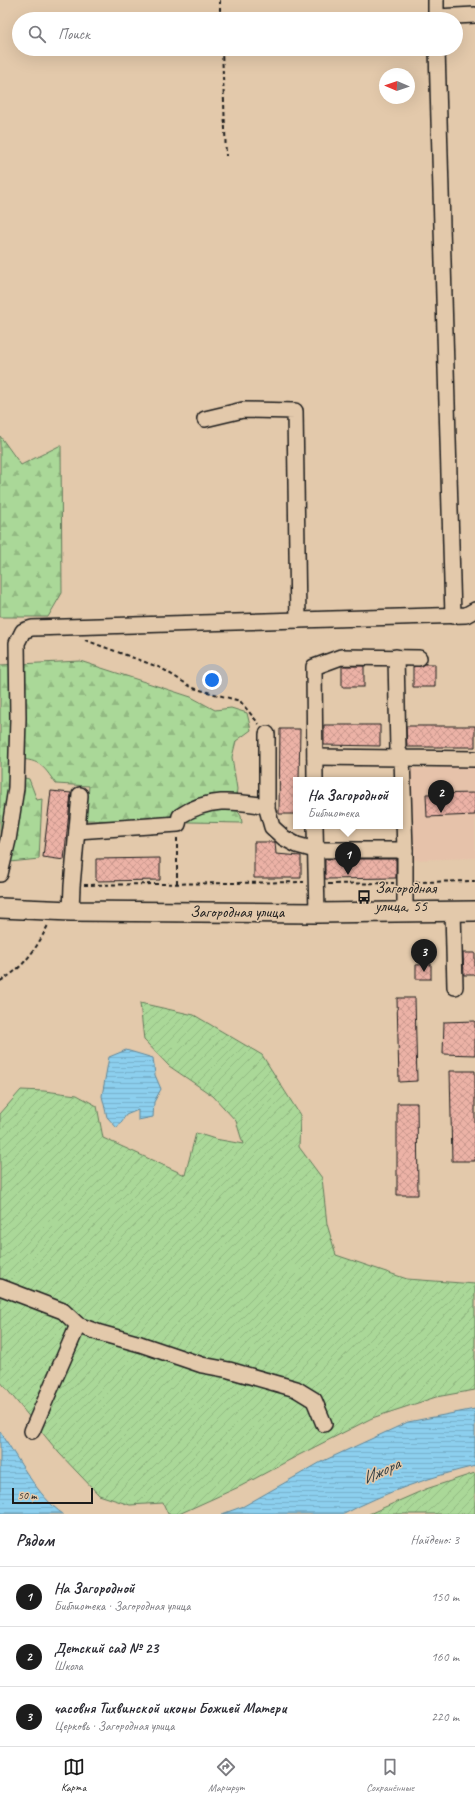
<!DOCTYPE html>
<html lang="ru">
<meta charset="utf-8">
<style>
:root{--surface:#fff;--page:#f7f7f7;--text:#2b2b33;--muted:#7c7c81;--line:#e1e1e2;--accent:#1c1c1c}
body{margin:0;font-family:Caveat,sans-serif;background:var(--page);color:var(--text)}
.compass{position:absolute;left:379px;top:68px;width:36px;height:36px;border-radius:50%;background:var(--surface);box-shadow:0 4px 16px #0002;rotate:272deg}
.scale{position:absolute;left:12px;bottom:10px;width:81px;box-sizing:border-box;padding-left:4px;border:2px solid #1c1c1c;border-top:0;font-size:11px;line-height:14px;white-space:nowrap;color:#1c1c1c;-webkit-text-stroke:3px #e3c9ab;paint-order:stroke}
.you{position:absolute;left:212px;top:680px;width:14px;height:14px;margin:-10px;border:3px solid #fff;border-radius:50%;background:#1a73e8;box-shadow:0 0 0 6px #1a73e833}
.badge{display:grid;place-items:center;width:26px;height:26px;border-radius:50%;background:var(--accent);color:#fff;font-size:13px;font-weight:700}
.pin{position:absolute;translate:-50% -33px;filter:drop-shadow(0 1px 2px #0008)}
.pin::after{content:'';position:absolute;top:21px;width:14px;height:12px;background:inherit;clip-path:polygon(0 0,100% 0,50% 100%)}
.popup{position:absolute;left:293px;top:777px;width:110px;height:52px;box-sizing:border-box;display:grid;place-content:center;border-radius:0px;background:var(--surface);filter:drop-shadow(0 1px 3px #0005);font-size:13px;white-space:nowrap;color:var(--muted)}
.popup b{font-size:15px;color:var(--text)}
.popup::after{content:'';position:absolute;left:50%;top:100%;margin-left:-8px;border:8px solid transparent;border-top-color:var(--surface)}
.list{margin:0;padding:0;list-style:none}
h2{display:flex;justify-content:space-between;align-items:center;height:52px;margin:0;padding:0 16px;font-size:17px}
h2 small{font-size:13px;font-weight:400;color:var(--muted)}
.list li{display:grid;grid-template-columns:26px 1fr auto;gap:12px;align-items:center;box-sizing:border-box;height:60px;padding:0 16px;border-top:1px solid var(--line)}
.list b{display:block;font-size:15px;white-space:nowrap}
.list p{margin:0;font-size:13px;white-space:nowrap;color:var(--muted)}
.list em{font-size:13px;font-style:normal;color:var(--muted)}
.icon{flex:none;width:22px;height:22px;fill:none;stroke:currentColor;stroke-width:2;stroke-linecap:round;stroke-linejoin:round}
.map{position:relative;flex:none;width:475px;height:1514px;overflow:hidden}
.search{position:absolute;background:var(--surface);box-shadow:0 4px 16px #0002;left:12px;right:12px;top:12px;height:44px;display:flex;align-items:center;gap:10px;box-sizing:border-box;padding:0 14px;border-radius:22px;color:var(--muted);font-size:15px}
.sheet{height:232px;background:var(--surface)}
nav{display:flex;justify-content:space-around;align-items:center;box-sizing:border-box;height:56px;border-top:1px solid var(--line);background:var(--surface);font-size:11px;color:var(--muted)}
nav a{display:grid;justify-items:center;gap:2px}
nav .on{color:var(--accent)}
.map>svg:first-child{display:block}
.built{fill:#e6c2aa}
.forest{fill:url(#forest-firs);stroke:#637a5a}
.garden{fill:url(#garden-furrows);stroke:#637a5a}
.water{fill:url(#water-rules);stroke:#5f879a}
.building{fill:url(#building-cross-hatch);stroke:#1c1c1c}
.lines{fill:none;stroke-linecap:round;stroke-linejoin:round}
.minor-casing{stroke:#1c1c1c;stroke-width:18}
.major-casing{stroke:#1c1c1c;stroke-width:22}
.path{stroke:#1c1c1c;stroke-width:2;stroke-dasharray:4 3;stroke-linecap:butt}
.minor{stroke:#e3c9ab;stroke-width:15}
.major{stroke:#e3c9ab;stroke-width:19}
.labels{text-anchor:middle;dominant-baseline:central;stroke-width:3;stroke-linejoin:round;paint-order:stroke}
.poi-label{font-size:16px;fill:#1c1c1c;stroke:#e3c9ab;text-anchor:start}
.street-label{font-size:16px;fill:#1c1c1c;stroke:#e3c9ab}
.water-label{font-size:17px;font-style:italic;fill:#324046;stroke:#e3c9ab}
</style>
<div class="map">
<svg width="475" height="1514" viewBox="0 0 475 1514">
<defs>
<pattern id="forest-firs" width="22" height="20" patternUnits="userSpaceOnUse"><rect width="22" height="20" fill="#aad898"/><path d="M5 1l3.5 6h-7zM16 11l3.5 6h-7z" fill="#92b982"/></pattern>
<pattern id="garden-furrows" width="10" height="10" patternUnits="userSpaceOnUse"><rect width="10" height="10" fill="#aad898"/><path d="M-1 1l2-2M0 10L10 0M9 11l2-2" fill="none" stroke="#92b982"/></pattern>
<pattern id="water-rules" width="6" height="5" patternUnits="userSpaceOnUse"><rect width="6" height="5" fill="#8ccfee"/><path d="M0 2.5h6" fill="none" stroke="#78b1cc"/></pattern>
<pattern id="building-cross-hatch" width="8" height="8" patternUnits="userSpaceOnUse"><rect width="8" height="8" fill="#ecb2a6"/><path d="M0 0l8 8M0 8l8-8" fill="none" stroke="#ca988e"/></pattern>
</defs>
<rect width="100%" height="100%" fill="#e3c9ab"/>
<filter id="ink" filterUnits="userSpaceOnUse"><feTurbulence type="fractalNoise" baseFrequency=".025" numOctaves="2"/><feDisplacementMap in="SourceGraphic" scale="8" xChannelSelector="R" yChannelSelector="G"/><feConvolveMatrix kernelMatrix="1 2 1 2 8 2 1 2 1" color-interpolation-filters="sRGB"/></filter>
<g filter="url(#ink)">
<path class="built" d="M475,767V858L409,860L407,769Z"/>
<g class="forest">
<path d="M0,436L21,465L61,445L62,593L48,617H0Z"/>
<path d="M80,661L191,697L215,710L231,708L247,713L251,730L236,741L232,757L237,789L235,807L241,816L242,823L86,820L89,786L56,784C42,764 39,759 13,759L12,775L29,779L37,800L42,799L39,859L10,862L0,868V665Z"/>
</g>
<g class="garden">
<path d="M140,1003L194,1015L262,1055L300,1115L299,1147L322,1178L327,1224L336,1255L407,1279L475,1284V1390L436,1397L372,1418L297,1456L241,1486L179,1514H168L163,1503L130,1505L99,1495L59,1453L0,1381V1114L21,1090L44,1091L77,1095L97,1106L103,1138L185,1175L196,1133L215,1139L243,1144L236,1121L213,1096L169,1066L144,1040Z"/>
<path d="M475,1473V1514H369L426,1489Z"/>
</g>
<g class="water">
<path d="M126,1050L153,1058L155,1075L161,1089L154,1102L153,1117L138,1120V1110L126,1115L117,1128L107,1117L102,1096L109,1057Z"/>
<path d="M475,1409V1466C430,1477 385,1492 344,1514H222L244,1506L321,1462L408,1422Z"/>
<path d="M0,1431C17,1457 38,1497 63,1514H0Z"/>
</g>
<g class="building">
<path d="M425,664H435V687H413V667Z"/>
<rect x="342" y="666" width="22" height="21"/>
<path d="M324,725H380V746L324,745Z"/>
<path d="M406,726H475V747H407Z"/>
<path d="M280,729H300L299,780H296V814H279Z"/>
<path d="M51,791L71,793L64,860L43,857Z"/>
<path d="M475,793V815L427,817L426,794Z"/>
<path d="M254,842H275L276,854L301,856V878H254Z"/>
<path d="M160,858V880L96,881V859Z"/>
<path d="M325,859H396V878L325,879Z"/>
<path d="M463,953H475V975H464Z"/>
<path d="M431,964V979H416V965Z"/>
<path d="M397,998H415L417,1081L399,1082Z"/>
<path d="M475,1021V1055L443,1054L444,1022Z"/>
<path d="M450,1071H475V1161H452Z"/>
<path d="M397,1103H417L418,1195H397Z"/>
</g>
<g class="lines">
<defs>
<g id="minor">
<path d="M436,0V19"/>
<path d="M436,17L475,15"/>
<path d="M437,49L453,616"/>
<path d="M205,419L243,410L295,411L298,620"/>
<path d="M396,657L398,750L402,758L475,759"/>
<path d="M267,734V809L272,827L284,838L297,845L315,850H405"/>
<path d="M315,757L402,758L405,850V911"/>
<path d="M315,780L314,667L341,657L419,658"/>
<path d="M315,826L317,913"/>
<path d="M77,831L178,824L180,816C210,797 233,801 267,806"/>
<path d="M0,874L8,840L16,788L18,718L17,643L23,631L32,628L466,615L475,610"/>
<path d="M71,911L72,886L80,795"/>
<path d="M453,911L455,987"/>
<path d="M0,1287L63,1311L78,1325L100,1333L140,1344L202,1365L229,1370L296,1389L314,1400L324,1424"/>
<path d="M32,1431L78,1325"/>
</g>
<path id="major" d="M0,908L71,911L317,913L475,911"/>
</defs>
<use href="#minor" class="minor-casing"/>
<use href="#major" class="major-casing"/>
<g class="path">
<path d="M220,0V19"/>
<path d="M222,49L226,156"/>
<path d="M85,640L161,668L193,688L240,701L259,724"/>
<path d="M416,882L475,881"/>
<path d="M177,884V837"/>
<path d="M328,884L394,883"/>
<path d="M84,885L304,882"/>
<path d="M0,981C23,969 37,948 48,925"/>
</g>
<use href="#minor" class="minor"/>
<use href="#major" class="major"/>
</g>
</g>
<defs>
<symbol id="bus-bare" viewBox="-9 -9 18 18"><path d="M-5-6H5V4H4V6H2V4H-2V6H-4V4H-5ZM-3.5-4V0h7V-4ZM-3.5 1.2v1.5H-2V1.2ZM2 1.2v1.5H3.5V1.2Z" fill="#1c1c1c" stroke="#e3c9ab" stroke-width="2.5" paint-order="stroke"/></symbol>
</defs>
<g fill-rule="evenodd">
<use href="#bus-bare" x="354" y="887" width="20" height="20"/>
</g>
<g class="labels">
<g class="poi-label">
<text x="375" y="888">Загородная<tspan x="375" dy="18">улица, 55</tspan></text>
</g>
<g class="street-label">
<text x="237" y="912">Загородная улица</text>
</g>
<g class="water-label">
<text transform="translate(381 1471) rotate(-25)">Ижора</text>
</g>
</g>
</svg>
<svg class="compass" viewBox="-18 -18 36 36"><path d="M0-13l5 13h-10z" fill="#e53935"/><path d="M0 13l5-13h-10z" fill="#7c7c81"/></svg>
<div class="scale">50 m</div>
<div class="you"></div>
<div class="pin badge" style="left:348px;top:875px">1</div>
<div class="popup"><b>На Загородной</b>Библиотека</div>
<div class="pin badge" style="left:441px;top:813px">2</div>
<div class="pin badge" style="left:424px;top:972px">3</div>
<div class="search"><svg class="icon" aria-label="search" viewBox="0 0 24 24"><circle cx="10" cy="10" r="6"/><path d="M15 15l6 6"/></svg>Поиск</div>
</div>
<section class="sheet">
<h2>Рядом<small>Найдено: 3</small></h2>
<ul class="list">
<li><span class="badge">1</span><div><b>На Загородной</b><p>Библиотека · Загородная улица</p></div><em>150 m</em></li>
<li><span class="badge">2</span><div><b>Детский сад № 23</b><p>Школа</p></div><em>160 m</em></li>
<li><span class="badge">3</span><div><b>часовня Тихвинской иконы Божией Матери</b><p>Церковь · Загородная улица</p></div><em>220 m</em></li>
</ul>
</section>
<nav>
<a class="on"><svg class="icon" aria-label="map" viewBox="0 0 24 24"><path d="M3 6l6-2 6 2 6-2v14l-6 2-6-2-6 2zM9 4v14M15 6v14"/></svg>Карта</a>
<a><svg class="icon" aria-label="directions" viewBox="0 0 24 24"><path d="M12 3l9 9-9 9-9-9zM9 14v-3h6M13 9l2 2-2 2"/></svg>Маршрут</a>
<a><svg class="icon" aria-label="saved" viewBox="0 0 24 24"><path d="M7 4h10v16l-5-4-5 4z"/></svg>Сохранённые</a>
</nav>
